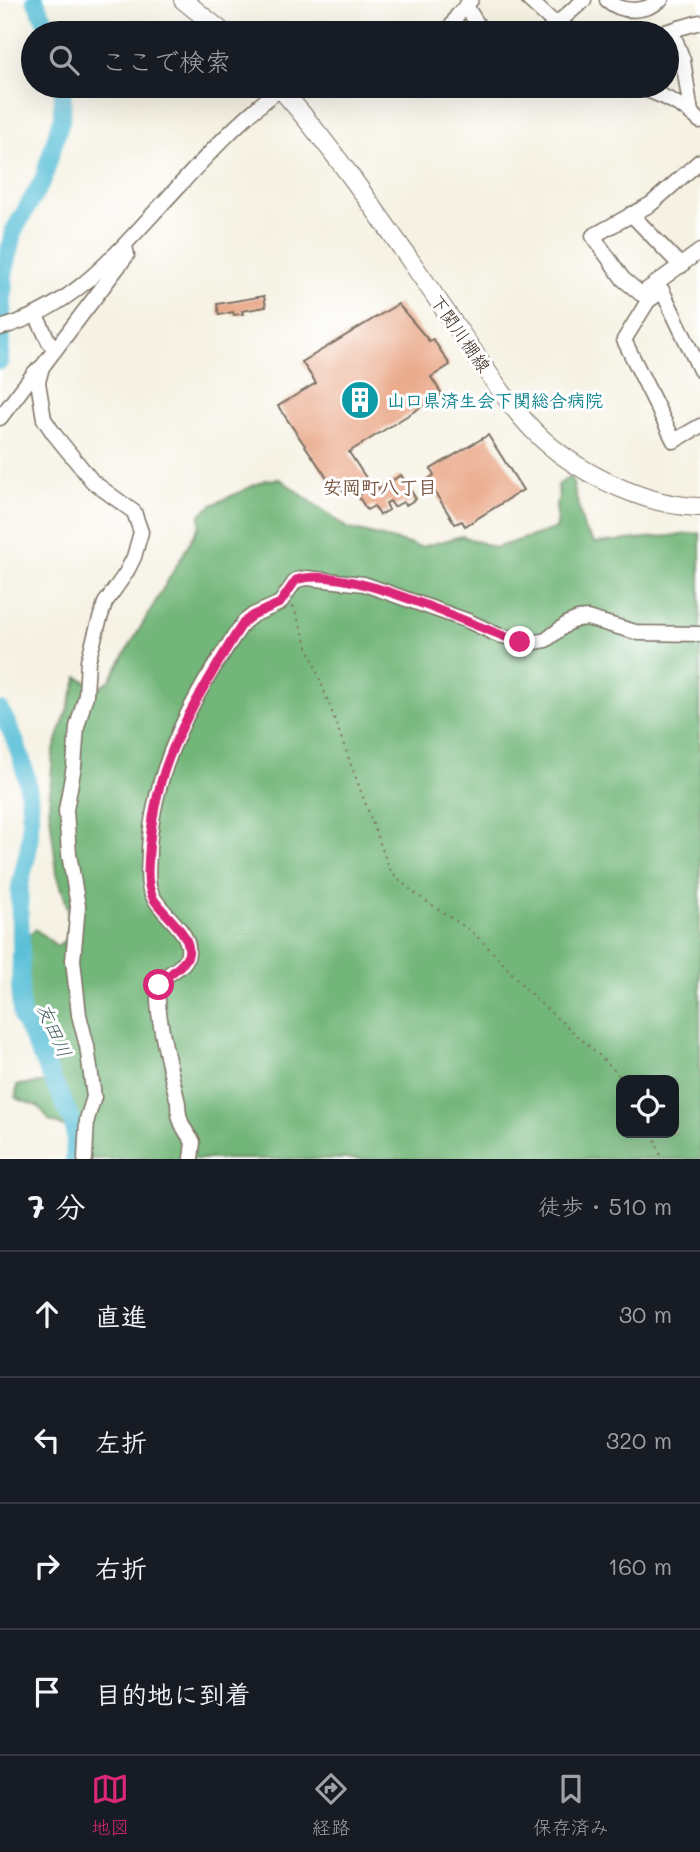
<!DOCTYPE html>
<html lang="ja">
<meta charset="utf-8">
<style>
:root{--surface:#171b24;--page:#20242c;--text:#f1f3f6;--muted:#9ea1a6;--line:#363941;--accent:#db2777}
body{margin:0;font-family:Mali,"Klee One",sans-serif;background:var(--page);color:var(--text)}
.controls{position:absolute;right:21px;bottom:21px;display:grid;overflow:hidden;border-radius:14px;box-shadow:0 7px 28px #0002}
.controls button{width:63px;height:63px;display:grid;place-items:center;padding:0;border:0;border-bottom:2px solid var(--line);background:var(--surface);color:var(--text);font:35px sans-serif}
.stop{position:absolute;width:21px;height:21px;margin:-16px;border:5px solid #db2777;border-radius:50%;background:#fff}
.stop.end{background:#db2777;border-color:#fff;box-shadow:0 2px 7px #0008}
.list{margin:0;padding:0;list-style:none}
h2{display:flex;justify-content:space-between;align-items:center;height:91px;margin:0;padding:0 28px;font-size:30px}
h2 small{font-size:23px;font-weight:400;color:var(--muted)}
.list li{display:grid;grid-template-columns:46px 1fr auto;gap:21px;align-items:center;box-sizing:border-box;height:126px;padding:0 28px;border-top:2px solid var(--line)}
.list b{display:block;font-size:26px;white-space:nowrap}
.list em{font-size:23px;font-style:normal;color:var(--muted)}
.icon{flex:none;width:38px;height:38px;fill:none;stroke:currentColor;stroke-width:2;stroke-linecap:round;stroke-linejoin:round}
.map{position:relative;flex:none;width:700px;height:1159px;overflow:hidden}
.search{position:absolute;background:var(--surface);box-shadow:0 7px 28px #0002;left:21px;right:21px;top:21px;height:77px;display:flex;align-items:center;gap:18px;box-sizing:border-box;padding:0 24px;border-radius:38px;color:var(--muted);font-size:26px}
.sheet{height:595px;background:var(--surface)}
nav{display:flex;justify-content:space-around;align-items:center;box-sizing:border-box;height:98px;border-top:2px solid var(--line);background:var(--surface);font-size:19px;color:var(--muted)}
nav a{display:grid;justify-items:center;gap:4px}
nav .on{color:var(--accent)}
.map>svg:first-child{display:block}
.forest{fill:#72b679;stroke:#56704c;stroke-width:2;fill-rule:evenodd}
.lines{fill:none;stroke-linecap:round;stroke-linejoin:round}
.river{stroke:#5ac0d8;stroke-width:18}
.building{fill:#e8a280}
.minor-casing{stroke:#7c7063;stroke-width:17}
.major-casing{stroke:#7c7063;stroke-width:20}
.path{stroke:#7c7063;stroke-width:2;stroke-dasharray:2 5;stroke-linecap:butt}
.minor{stroke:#fff;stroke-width:14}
.major{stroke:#fff;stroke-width:18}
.route{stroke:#db2777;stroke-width:9}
.labels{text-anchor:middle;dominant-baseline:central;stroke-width:6;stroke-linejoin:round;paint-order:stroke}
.street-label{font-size:18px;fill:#3b2a1e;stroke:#fff}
.culture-label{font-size:18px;font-weight:bold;fill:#0d838f;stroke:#fff;text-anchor:start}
.neighbourhood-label{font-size:19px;font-weight:bold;fill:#785440;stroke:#fff}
.water-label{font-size:19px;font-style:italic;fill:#465e5f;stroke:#fff}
</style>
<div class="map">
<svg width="700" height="1159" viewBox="0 0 700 1159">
<rect width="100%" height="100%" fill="#fff"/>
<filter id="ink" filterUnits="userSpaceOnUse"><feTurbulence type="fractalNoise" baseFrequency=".0143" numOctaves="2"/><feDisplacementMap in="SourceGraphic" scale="14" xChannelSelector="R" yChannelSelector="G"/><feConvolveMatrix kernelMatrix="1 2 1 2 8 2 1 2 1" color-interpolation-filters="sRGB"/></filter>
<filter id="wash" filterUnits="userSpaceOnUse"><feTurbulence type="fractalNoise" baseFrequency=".00686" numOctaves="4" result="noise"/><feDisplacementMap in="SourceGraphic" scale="28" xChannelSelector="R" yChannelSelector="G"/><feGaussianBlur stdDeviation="1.57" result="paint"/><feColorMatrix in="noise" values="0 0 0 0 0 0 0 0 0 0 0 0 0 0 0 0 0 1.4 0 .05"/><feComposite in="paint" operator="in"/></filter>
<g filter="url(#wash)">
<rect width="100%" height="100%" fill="#f5f2e3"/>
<path class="forest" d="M571,476L584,529L595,543L700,533V1159H78L76,1132L50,1121L39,1107L16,1098L17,1085L42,1083L58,1074L29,1022L26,992L27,937L35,929L57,946L68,938V909L57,873L49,807L53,753L78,677L98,688L110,680L200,525V514L214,504L265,480L280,479L347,528L421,547L462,536L495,548L557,528L556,503L559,499L558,485ZM621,1080H674V1133H621Z"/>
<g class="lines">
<g class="river">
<path d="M35,0L51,33"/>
<path d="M0,361L4,276L13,232L43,180L62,117L63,86"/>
<path d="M0,710C25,754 34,795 29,845C27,860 22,873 20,887C18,909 22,931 21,952C21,974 18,995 22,1017L73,1122L75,1139L74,1159"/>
</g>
</g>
<g id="blocks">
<g class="building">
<path d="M264,296L266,307L242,311L243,314L234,315L233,312L219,315L217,304Z"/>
<path d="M398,304L429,341L433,339L450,365L431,377L442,394L349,452L368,481L347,495L344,490L338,494L278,406L316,383L302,362Z"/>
<path d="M488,435L523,490L465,526L462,521L455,524L427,480L434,475L431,469Z"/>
<path d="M401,475L416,499L406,505L403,502L394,507L390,501L386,503L389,510L380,515L374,506L367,510L358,496L376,484L378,489Z"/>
</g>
</g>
</g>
<g filter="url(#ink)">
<use href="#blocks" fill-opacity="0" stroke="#7c7063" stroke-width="2"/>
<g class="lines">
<defs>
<g id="minor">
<path d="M529,0L552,21L575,33"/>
<path d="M607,0C623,14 645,12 661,0"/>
<path d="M466,6L483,33"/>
<path d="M672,31L683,60L691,112"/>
<path d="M448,33L457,16L471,0"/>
<path d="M546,33L584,0"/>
<path d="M662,33L700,22"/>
<path d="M634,86C659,93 681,103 700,121"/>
<path d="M700,161L651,204L593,236L623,279L641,294L700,251"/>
<path d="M631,214L681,266"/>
<path d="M662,290L700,370"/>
<path d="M662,291L648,301L624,340L674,441L700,426"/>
<path d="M36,315L49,342L55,350"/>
<path d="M0,328C68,309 107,264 153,214C194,170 235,122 284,86"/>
<path d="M42,367L38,382L44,419L54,434L93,482L134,512L141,532L134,557L126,573L105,603L98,625L88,661L86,695L77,727L74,766L66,810L69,854L78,906L73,960L79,1015L87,1046L94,1097L87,1119L85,1159"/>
<path d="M0,418L35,372L42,367L127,255L125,246"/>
<path d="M191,1159L193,1142C183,1128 178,1120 178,1103C173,1080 151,1001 160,983C167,971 187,968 188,953C192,929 154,911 149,886C147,875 149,861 149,849C154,764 196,690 244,622L253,615L280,603L296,580L307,578L364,584L468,621L498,635L531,643L546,640L568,623L578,619L587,618L639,633L700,634"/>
</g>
<g id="major">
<path d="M183,0L224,33"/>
<path d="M278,86C345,161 400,247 458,329C482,363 505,401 534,431C573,471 644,506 700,507"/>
</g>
</defs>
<use href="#minor" class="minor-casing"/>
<use href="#major" class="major-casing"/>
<g class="path">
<path d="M293,606L389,868C412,898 449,912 477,937C499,956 516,980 537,1000C566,1027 597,1050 623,1080"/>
<path d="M653,1133L662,1159"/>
</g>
<use href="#minor" class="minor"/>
<use href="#major" class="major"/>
</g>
</g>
<g class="lines" filter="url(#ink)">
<path class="route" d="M159,985C166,975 185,966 188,955C194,935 162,914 153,898C149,890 148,881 148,872C150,793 170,743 210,677C221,658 232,639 244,622L253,615L280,603L296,580C346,563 468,625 520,642"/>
</g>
<defs>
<symbol id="building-disc" viewBox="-11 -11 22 22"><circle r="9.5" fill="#0f9aa8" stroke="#fff"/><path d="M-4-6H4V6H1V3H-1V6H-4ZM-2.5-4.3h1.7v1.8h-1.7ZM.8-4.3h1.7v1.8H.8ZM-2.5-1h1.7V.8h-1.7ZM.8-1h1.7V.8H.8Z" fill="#fff"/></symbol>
</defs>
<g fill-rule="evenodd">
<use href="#building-disc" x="338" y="378" width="44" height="44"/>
</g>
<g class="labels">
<g class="street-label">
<text transform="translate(461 333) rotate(55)">下関川棚線</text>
</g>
<g class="culture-label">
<text x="387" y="400">山口県済生会下関総合病院</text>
</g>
<g class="neighbourhood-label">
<text x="380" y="486">安岡町八丁目</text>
</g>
<g class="water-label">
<text transform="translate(55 1030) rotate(66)">友田川</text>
</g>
</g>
</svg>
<div class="controls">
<button><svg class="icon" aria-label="locate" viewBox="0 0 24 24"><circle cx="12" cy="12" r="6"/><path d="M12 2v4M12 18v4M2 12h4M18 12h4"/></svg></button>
</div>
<div class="stop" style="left:159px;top:985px"></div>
<div class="stop end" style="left:520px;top:642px"></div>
<div class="search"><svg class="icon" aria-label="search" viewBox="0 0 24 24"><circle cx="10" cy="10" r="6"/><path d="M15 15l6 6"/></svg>ここで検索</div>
</div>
<section class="sheet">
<h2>7 分<small>徒歩 · 510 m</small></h2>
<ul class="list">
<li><svg class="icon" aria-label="ahead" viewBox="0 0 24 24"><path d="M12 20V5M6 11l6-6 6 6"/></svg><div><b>直進</b></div><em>30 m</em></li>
<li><svg class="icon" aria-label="left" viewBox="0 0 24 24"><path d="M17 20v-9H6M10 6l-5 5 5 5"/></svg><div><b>左折</b></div><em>320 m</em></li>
<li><svg class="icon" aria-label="right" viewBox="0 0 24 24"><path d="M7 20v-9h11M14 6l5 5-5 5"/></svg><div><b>右折</b></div><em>160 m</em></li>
<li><svg class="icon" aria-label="arrive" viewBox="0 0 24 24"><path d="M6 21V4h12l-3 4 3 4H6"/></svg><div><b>目的地に到着</b></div></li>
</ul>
</section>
<nav>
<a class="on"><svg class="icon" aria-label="map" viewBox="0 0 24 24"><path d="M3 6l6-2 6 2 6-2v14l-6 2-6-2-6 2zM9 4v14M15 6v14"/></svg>地図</a>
<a><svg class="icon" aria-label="directions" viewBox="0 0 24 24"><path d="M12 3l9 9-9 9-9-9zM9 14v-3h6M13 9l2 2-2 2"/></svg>経路</a>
<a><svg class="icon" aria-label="saved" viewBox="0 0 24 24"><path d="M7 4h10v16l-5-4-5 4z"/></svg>保存済み</a>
</nav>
